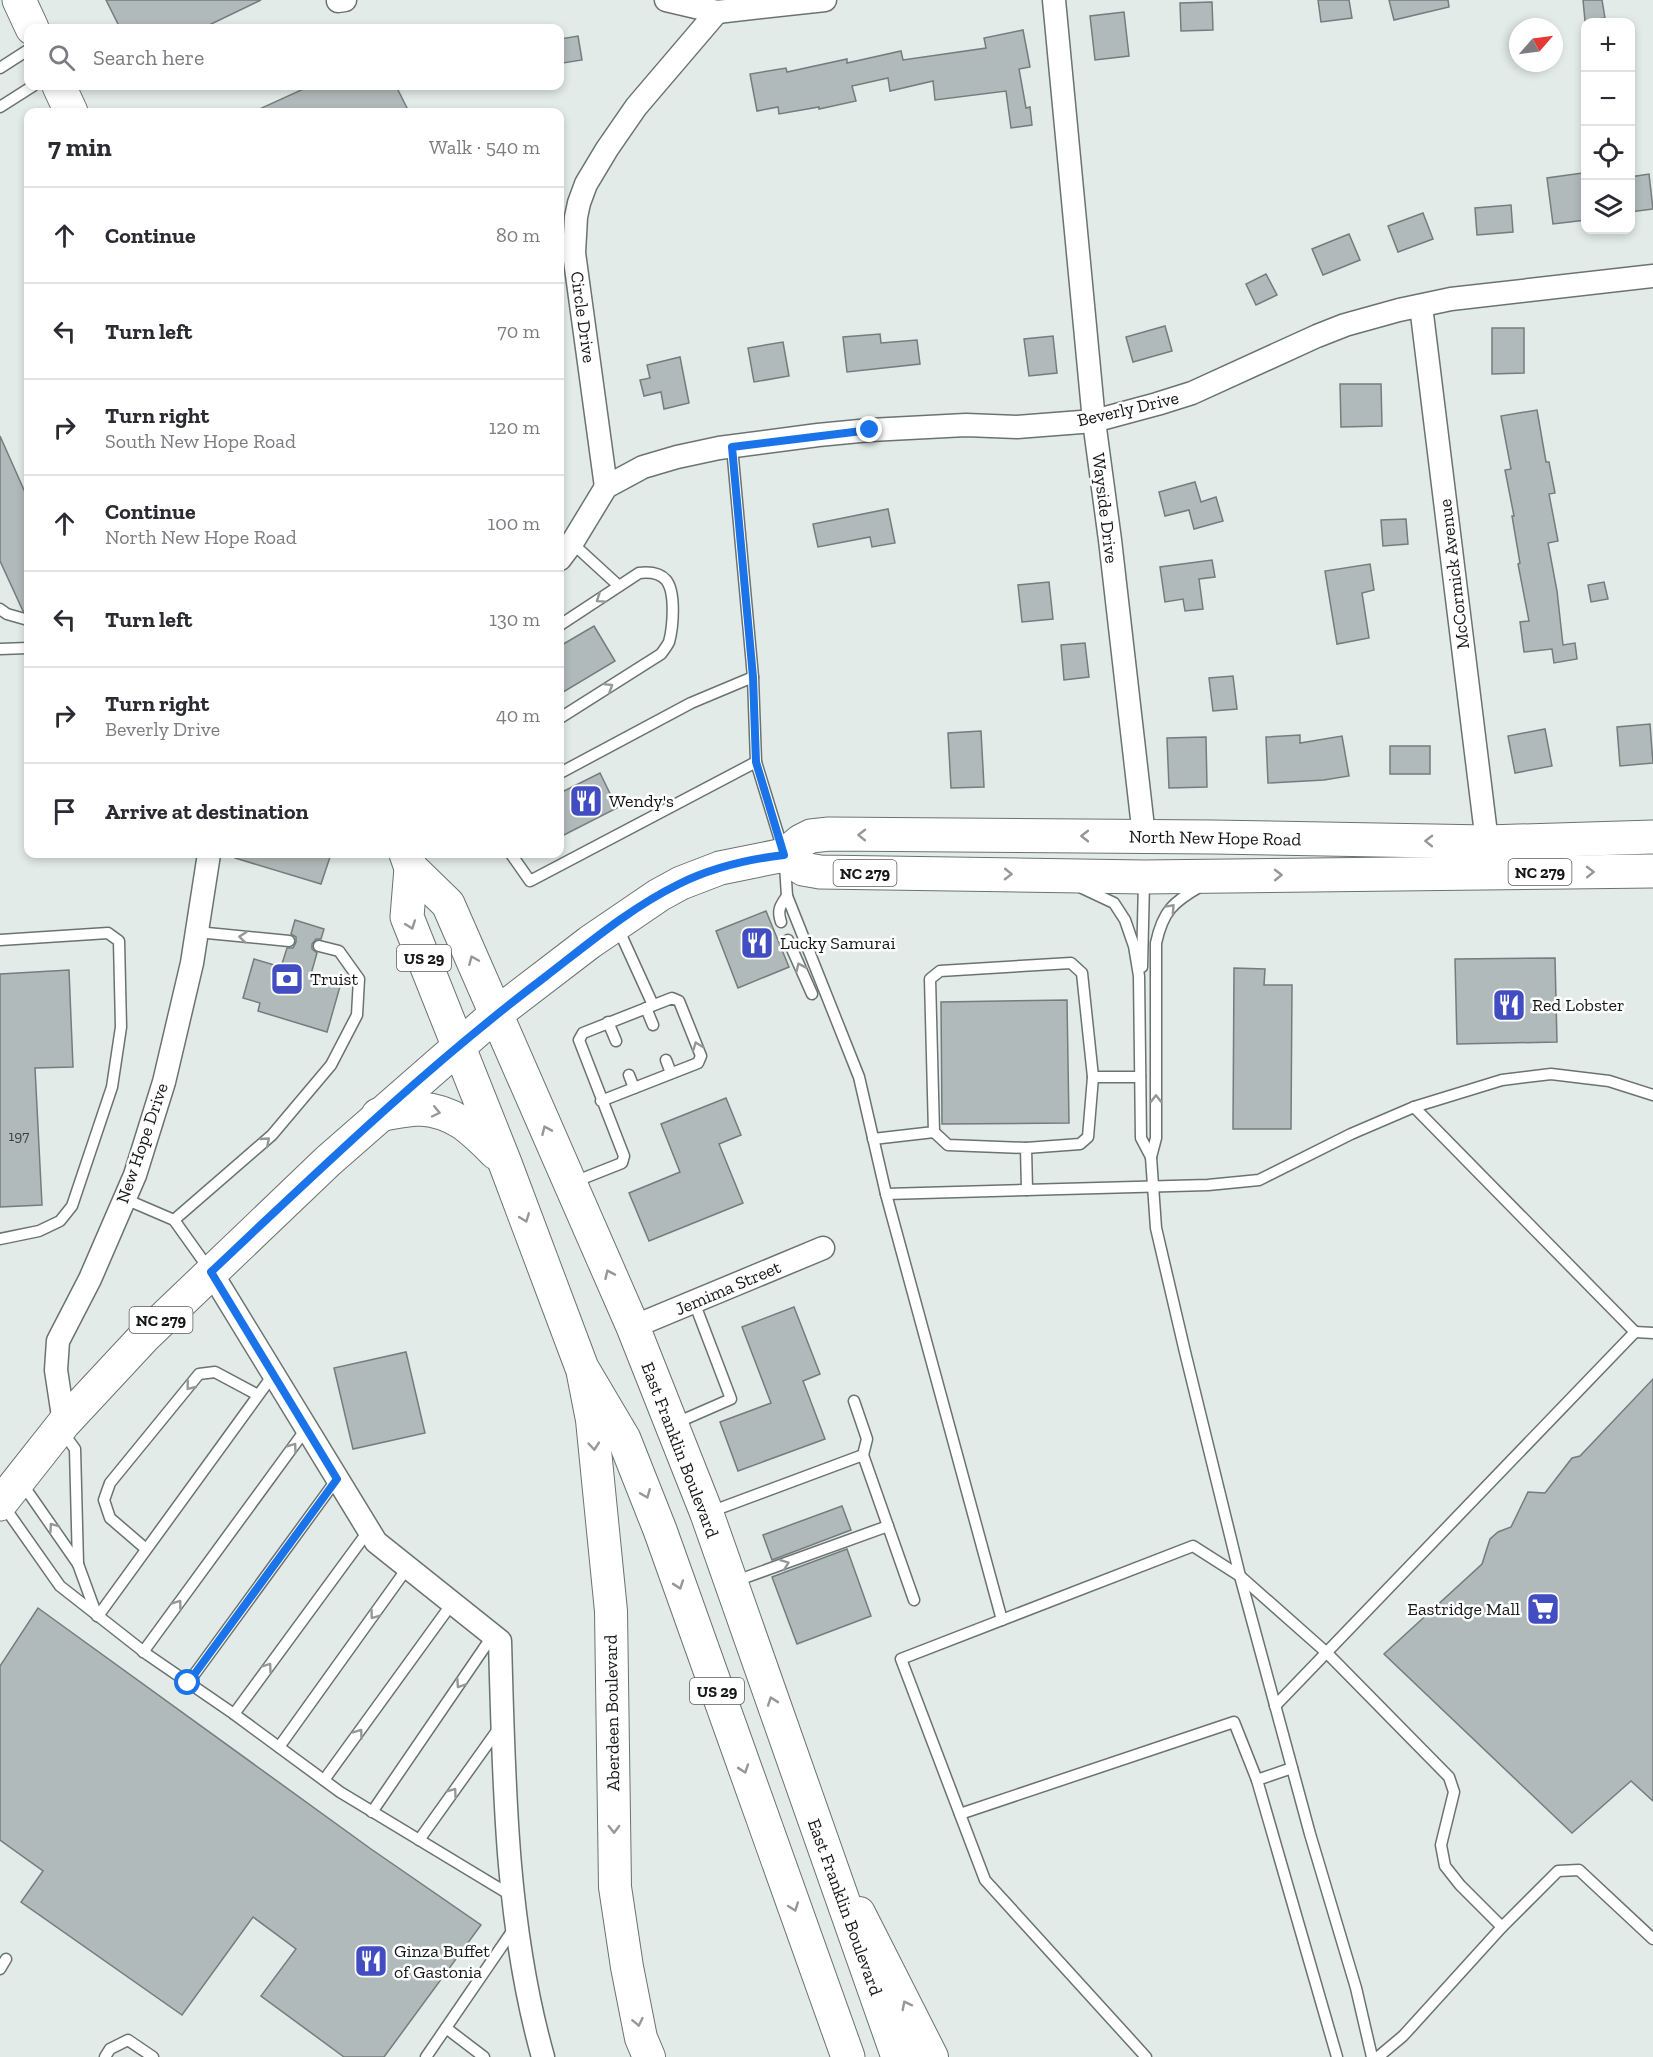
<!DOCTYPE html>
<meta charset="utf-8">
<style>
:root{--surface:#fff;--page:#f2f2f3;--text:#2b2b33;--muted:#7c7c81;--line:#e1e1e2}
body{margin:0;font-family:"Zilla Slab",serif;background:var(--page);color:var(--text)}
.controls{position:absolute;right:18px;top:18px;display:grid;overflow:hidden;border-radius:12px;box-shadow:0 3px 9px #0003}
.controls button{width:54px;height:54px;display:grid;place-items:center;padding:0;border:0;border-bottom:2px solid var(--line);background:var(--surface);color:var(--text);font:30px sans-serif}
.compass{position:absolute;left:1509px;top:18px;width:54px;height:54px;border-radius:50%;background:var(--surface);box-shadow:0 3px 9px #0003;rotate:62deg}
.stop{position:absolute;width:18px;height:18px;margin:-14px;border:4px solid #1a73e8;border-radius:50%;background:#fff}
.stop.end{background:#1a73e8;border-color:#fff;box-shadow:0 2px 6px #0008}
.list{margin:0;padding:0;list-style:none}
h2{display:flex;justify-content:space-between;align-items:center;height:78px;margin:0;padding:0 24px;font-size:26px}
h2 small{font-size:20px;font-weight:400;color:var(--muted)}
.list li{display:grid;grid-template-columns:39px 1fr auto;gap:18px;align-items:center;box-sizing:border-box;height:96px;padding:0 24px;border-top:2px solid var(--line)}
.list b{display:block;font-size:22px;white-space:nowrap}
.list p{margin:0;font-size:20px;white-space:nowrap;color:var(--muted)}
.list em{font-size:20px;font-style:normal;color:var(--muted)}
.icon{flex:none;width:33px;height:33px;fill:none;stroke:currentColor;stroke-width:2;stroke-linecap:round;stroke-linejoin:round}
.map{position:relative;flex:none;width:1653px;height:2057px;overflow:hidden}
.search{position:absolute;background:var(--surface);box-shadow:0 3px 9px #0003;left:24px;top:24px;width:540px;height:66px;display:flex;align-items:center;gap:15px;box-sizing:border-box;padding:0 21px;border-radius:12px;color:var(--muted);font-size:22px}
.panel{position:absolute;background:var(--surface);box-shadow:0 3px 9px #0003;left:24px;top:108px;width:540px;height:750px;border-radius:12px}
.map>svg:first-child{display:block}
.building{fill:#b1baba;stroke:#747c7c;stroke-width:1.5}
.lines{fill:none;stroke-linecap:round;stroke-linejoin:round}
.lane-casing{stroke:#6b7370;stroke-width:13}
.street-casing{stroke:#6b7370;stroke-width:25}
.secondary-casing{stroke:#6b7370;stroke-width:34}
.primary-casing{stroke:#6b7370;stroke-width:35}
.lane{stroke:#fff;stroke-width:10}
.street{stroke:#fff;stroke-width:22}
.secondary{stroke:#fff;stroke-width:32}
.primary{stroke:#fff;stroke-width:33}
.oneway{stroke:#969797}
.route{stroke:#1a73e8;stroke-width:8}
.labels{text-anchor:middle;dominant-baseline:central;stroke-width:5;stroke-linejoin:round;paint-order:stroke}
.number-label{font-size:15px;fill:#3c4040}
.shield{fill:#fff;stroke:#5b5d5d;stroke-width:1.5}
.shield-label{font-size:16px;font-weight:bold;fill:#151817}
.street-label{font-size:18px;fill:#151817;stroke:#fff}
.poi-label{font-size:18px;fill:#151817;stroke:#fff;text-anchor:start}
</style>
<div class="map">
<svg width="1653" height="2057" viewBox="0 0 1653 2057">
<rect width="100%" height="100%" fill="#e2ebe8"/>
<g class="building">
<path d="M106,0H261L203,28H120Z"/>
<path d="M1318,0H1349L1352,18L1321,22Z"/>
<path d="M1389,0H1448L1449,7L1394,20Z"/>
<path d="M1583,0H1602L1605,18L1585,21Z"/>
<path d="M1212,2L1213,30L1181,31L1180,3Z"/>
<path d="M1124,12L1129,56L1095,60L1090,16Z"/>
<path d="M1023,30L1030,67L1019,69L1026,108L1030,107L1032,125L1011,128L1006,91L935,100L933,81L890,91L888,78L852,86L856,101L819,109V107L779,114L778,107L757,111L750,74L786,68L787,72L847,59V63L901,51L903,60L986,48L984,38Z"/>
<path d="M578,36L582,60L563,63L560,39Z"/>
<path d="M310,86H396L409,112H253Z"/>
<path d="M1582,173L1586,198V220L1553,224L1547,178Z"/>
<path d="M1649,174L1653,209L1630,212V177Z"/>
<path d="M1511,205L1513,232L1477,235L1475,208Z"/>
<path d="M1423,213L1433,239L1398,252L1388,226Z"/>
<path d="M1349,234L1360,260L1323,275L1312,249Z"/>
<path d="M1266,274L1277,295L1256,305L1246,284Z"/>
<path d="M1165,326L1172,351L1133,362L1126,337Z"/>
<path d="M1492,328H1524V373L1492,374Z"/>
<path d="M880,334L881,343L917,340L920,364L847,372L843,337Z"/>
<path d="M1053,336L1057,373L1029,376L1024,339Z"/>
<path d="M783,342L789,376L754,382L748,348Z"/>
<path d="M680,357L689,403L664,409L661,392L644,396L640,380L650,378L647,365Z"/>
<path d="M1340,384H1381L1382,426L1341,427Z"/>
<path d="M1537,410L1546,462H1549L1555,493L1549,494L1558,541L1548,543L1557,591L1563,645L1575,643L1577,659L1554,663L1552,649L1524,652L1520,622L1529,621L1518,564L1520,563L1512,516H1514L1505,470L1511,469L1501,416Z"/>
<path d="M0,436L28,499V612L23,611L0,561Z"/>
<path d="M1195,482L1201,502L1216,497L1223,521L1194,529L1189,510L1165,516L1159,492Z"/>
<path d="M888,509L895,543L872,547L870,537L818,547L813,524Z"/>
<path d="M1406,519L1408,544L1383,546L1381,520Z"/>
<path d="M1212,560L1215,577L1199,579L1203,609L1185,611L1183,599L1165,602L1160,567Z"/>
<path d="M1370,564L1374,590L1362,593L1369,638L1337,644L1325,571Z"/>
<path d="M1049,582L1053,619L1022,622L1018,585Z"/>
<path d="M1604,582L1608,599L1591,602L1588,585Z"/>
<path d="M594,626L615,661L560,694V646Z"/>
<path d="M1085,643L1089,677L1064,680L1061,645Z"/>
<path d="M1233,676L1237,709L1213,711L1209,678Z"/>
<path d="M1650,724L1653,763L1620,766L1617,727Z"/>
<path d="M1545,729L1552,766L1515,773L1508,736Z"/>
<path d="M981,731L984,787L951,788L948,733Z"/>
<path d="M1300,735V743L1342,736L1349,776L1324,780L1268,783L1266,737Z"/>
<path d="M1206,737L1207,787L1169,788L1167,738Z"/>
<rect x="1390" y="746" width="40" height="28"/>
<path d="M600,773L617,808L560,837V793Z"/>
<path d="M236,854H331L321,884L235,858Z"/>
<path d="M766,911L789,967L738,988L716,931Z"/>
<path d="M295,920L324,929L321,939H316L312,944V949L317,953L311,974L341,983L327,1032L258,1011L260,1003L243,998L254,959L281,967L287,948H293L296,942V937L291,934Z"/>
<path d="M1555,958L1557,1042L1457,1044L1455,959Z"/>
<path d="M1234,968L1265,969L1264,985H1292L1291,1129H1233Z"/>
<path d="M69,970L73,1067L35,1068L42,1205L0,1207V974Z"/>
<path d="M1067,1000L1069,1123L942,1124L941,1002Z"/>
<path d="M726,1098L741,1135L719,1144L743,1203L649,1241L629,1193L680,1172L661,1124Z"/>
<path d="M794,1307L820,1374L803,1381L825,1439L738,1471L720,1422L771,1403L742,1327Z"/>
<path d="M406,1352L425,1433L353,1449L334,1368Z"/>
<path d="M1653,1379V1801L1631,1781L1572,1833L1384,1654L1482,1564L1490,1539L1498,1532L1511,1527L1528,1492L1545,1493L1572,1458L1580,1456Z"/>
<path d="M842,1506L851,1530L772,1560L763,1535Z"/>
<path d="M847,1549L871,1616L797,1644L772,1577Z"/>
<path d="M38,1608L371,1849L481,1925L384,2057H344L261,1996L296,1949L253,1917L182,2015L21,1902L43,1871L0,1840V1666Z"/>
</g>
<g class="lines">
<defs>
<g id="lane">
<path d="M0,68L28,50"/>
<path d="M0,107L33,86"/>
<path d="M732,447L753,677"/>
<path d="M572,543L619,586"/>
<path d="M0,609L7,614L28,620"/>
<path d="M560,625L639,573C648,572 659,572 666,580C676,592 673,627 669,642C667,646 664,650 661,654L560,718"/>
<path d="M0,649L28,648"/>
<path d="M560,773L691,703L753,677L756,762L783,850"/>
<path d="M511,854L530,881L756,762"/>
<path d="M785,865L787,896L859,1077L886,1194L1208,1185L1259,1180L1351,1134L1414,1107L1502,1080L1551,1074L1609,1081L1653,1095"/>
<path d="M1201,886C1173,902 1163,911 1156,943V1138L1151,1157L1156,1228L1185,1352L1240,1576L1310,1834L1356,1988L1372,2057"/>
<path d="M1080,887L1114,903L1125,920L1134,946L1139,976L1141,1138L1151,1157"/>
<path d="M781,922C777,910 780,906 787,896"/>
<path d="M617,926L653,1005"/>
<path d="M197,932L289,941"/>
<path d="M0,940L108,933L119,941L121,1027L112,1087L72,1206L60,1221L39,1231L0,1239"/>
<path d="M788,940L812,994"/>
<path d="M1142,967L1144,881"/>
<path d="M646,1008L653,1025"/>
<path d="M608,1022L616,1041"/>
<path d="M666,1060L671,1073"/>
<path d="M629,1075L634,1088"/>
<path d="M934,1132L948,1145L1026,1148L1027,1190"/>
<path d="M873,1139L934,1132L930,979L940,971L1071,963L1082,973L1093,1077H1140"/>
<path d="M1026,1148L1080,1144L1088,1137L1093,1077"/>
<path d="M574,1182L622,1163L624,1156L579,1040L583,1033L672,998L679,1001L701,1056L698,1063L601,1101"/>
<path d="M886,1194L1002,1620"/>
<path d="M125,1199L174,1220L209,1269"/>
<path d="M174,1220L272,1135L331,1065L357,1015L359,979L339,951L319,946"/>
<path d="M1635,1332L1653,1333"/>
<path d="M854,1401L867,1439L863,1455"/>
<path d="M676,1423L731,1399L694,1302"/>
<path d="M62,1431L75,1449L78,1564"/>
<path d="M21,1482L78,1564L97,1616"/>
<path d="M3,1505L60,1586L148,1655L234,1714L340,1792L512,1896"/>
<path d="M710,1512L863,1455L914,1600"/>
<path d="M146,1549L110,1518L104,1500L110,1483L199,1374L215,1372L258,1395"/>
<path d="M733,1582L888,1526"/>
<path d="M98,1616L273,1375"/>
<path d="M143,1652L306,1429"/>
<path d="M188,1683L337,1479"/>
<path d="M1275,1706L1635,1332L1414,1107"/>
<path d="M234,1714L369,1530"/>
<path d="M279,1747L408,1567"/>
<path d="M1292,1768L1257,1780L1337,2057"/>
<path d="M324,1780L453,1602"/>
<path d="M372,1812L493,1635"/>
<path d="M960,1814L1234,1722L1257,1780"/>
<path d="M419,1840L499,1728"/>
<path d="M0,1969L6,1959"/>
<path d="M446,2028L484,2057"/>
<path d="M105,2057L110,2049L128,2040L153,2057"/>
<path d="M426,2057L515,1927"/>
<path d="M1146,2057L985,1880L901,1659L1193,1546L1240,1576L1327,1653L1449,1777L1454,1792L1441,1845L1445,1866L1460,1885L1502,1927"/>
<path d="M1378,2057L1403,2036L1502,1927L1558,1871L1579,1870L1653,1939"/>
</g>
<g id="street">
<path d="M666,0L717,12L825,0"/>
<path d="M1054,0L1094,421L1110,540L1144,836"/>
<path d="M338,1L345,0"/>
<path d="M1421,306L1487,842"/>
<path d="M606,487L574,253L576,217L579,203L586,184L607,149L636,107L717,12"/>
<path d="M560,559L572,543L606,487L643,467L677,457L719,448L818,435L870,430L966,425L1017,427L1094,421L1157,404L1192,393L1317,336L1345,325L1399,310L1451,299L1653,276"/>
<path d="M211,1272L376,1542L500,1641C504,1779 505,1922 543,2057"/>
<path d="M633,1327L823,1248"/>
<path d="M64,1423L56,1370L58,1341L90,1279L135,1175L164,1082L192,963L209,854"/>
</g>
<g id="secondary">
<path d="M583,1374L592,1420L611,1611L615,1887L627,1967L641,2038L649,2057"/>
<path d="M859,1913L932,2057"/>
</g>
<g id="primary">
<path d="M19,0L32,28"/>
<path d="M59,86L71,112"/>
<path d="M406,854L411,868L448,904L633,1327L707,1514L898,2057"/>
<path d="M784,855L803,869L820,872L1144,877L1653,871"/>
<path d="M411,868L407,917L505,1163L582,1368L624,1439L660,1530L848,2057"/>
<path d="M378,1115C391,1113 407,1109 420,1109C455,1111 473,1130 496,1153"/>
<path d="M0,1504L64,1423L145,1336L328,1161L496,1014L590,942L659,895L681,883L720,868L784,855L801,841L811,836L829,834L1212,837L1487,842L1653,837"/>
</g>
</defs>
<use href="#lane" class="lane-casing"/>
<use href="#street" class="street-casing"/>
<use href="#secondary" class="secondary-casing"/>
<use href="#primary" class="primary-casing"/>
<use href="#lane" class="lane"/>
<use href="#street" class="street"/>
<use href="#secondary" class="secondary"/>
<use href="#primary" class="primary"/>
</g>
<defs><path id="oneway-chevron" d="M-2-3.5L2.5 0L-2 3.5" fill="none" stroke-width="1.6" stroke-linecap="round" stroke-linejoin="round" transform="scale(1.5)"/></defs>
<g class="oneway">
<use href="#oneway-chevron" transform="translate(600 599) rotate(146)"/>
<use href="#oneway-chevron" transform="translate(609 687) rotate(-32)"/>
<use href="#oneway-chevron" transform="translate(862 835) rotate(-179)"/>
<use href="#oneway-chevron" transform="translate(1085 836) rotate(-180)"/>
<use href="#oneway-chevron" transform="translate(1429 841) rotate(-179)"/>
<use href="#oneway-chevron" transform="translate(1590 872) rotate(-1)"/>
<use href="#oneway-chevron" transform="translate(1008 874) rotate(1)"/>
<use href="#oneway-chevron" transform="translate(1278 875) rotate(-1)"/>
<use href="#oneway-chevron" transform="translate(1171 908) rotate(-47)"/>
<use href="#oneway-chevron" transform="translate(411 925) rotate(70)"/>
<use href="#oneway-chevron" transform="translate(243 937) rotate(-174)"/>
<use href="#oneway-chevron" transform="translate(473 960) rotate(-113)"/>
<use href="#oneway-chevron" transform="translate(800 967) rotate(-114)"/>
<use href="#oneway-chevron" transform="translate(697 1046) rotate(-111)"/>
<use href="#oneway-chevron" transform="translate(1156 1099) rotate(-90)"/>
<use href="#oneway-chevron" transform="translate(436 1112) rotate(12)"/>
<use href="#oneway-chevron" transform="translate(546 1130) rotate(-114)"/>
<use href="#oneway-chevron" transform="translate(266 1141) rotate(-41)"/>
<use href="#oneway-chevron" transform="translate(525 1218) rotate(69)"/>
<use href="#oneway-chevron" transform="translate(609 1274) rotate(-114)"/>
<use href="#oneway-chevron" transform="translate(190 1386) rotate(129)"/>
<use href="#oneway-chevron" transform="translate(594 1446) rotate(85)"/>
<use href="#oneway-chevron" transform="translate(293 1447) rotate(-54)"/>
<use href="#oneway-chevron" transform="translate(646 1494) rotate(68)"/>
<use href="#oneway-chevron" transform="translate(53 1527) rotate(-125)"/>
<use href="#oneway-chevron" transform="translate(785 1564) rotate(-20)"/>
<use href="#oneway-chevron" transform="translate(679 1585) rotate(71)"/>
<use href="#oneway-chevron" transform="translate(178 1604) rotate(-54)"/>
<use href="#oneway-chevron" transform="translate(374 1615) rotate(126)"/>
<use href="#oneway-chevron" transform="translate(268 1667) rotate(-54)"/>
<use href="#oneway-chevron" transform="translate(460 1684) rotate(124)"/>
<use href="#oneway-chevron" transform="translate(772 1701) rotate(-109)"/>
<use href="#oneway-chevron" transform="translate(359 1733) rotate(-54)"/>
<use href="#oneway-chevron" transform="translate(744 1769) rotate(71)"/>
<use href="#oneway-chevron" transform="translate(453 1792) rotate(-54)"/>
<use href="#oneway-chevron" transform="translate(614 1829) rotate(89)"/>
<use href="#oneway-chevron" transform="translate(794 1907) rotate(70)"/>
<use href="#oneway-chevron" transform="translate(906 2005) rotate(-117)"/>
<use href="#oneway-chevron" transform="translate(638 2022) rotate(78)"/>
</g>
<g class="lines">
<path class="route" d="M188,1683L337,1479L211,1272C319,1170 426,1067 545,977C588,944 630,908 679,884C711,868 750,859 784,855L756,762L753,677L732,447L870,430"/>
</g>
<defs>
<symbol id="restaurant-square" viewBox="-11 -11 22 22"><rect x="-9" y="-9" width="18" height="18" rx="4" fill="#424dc2" stroke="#fff"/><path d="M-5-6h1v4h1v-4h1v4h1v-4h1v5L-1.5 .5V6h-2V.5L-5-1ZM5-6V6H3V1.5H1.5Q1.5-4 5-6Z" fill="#fff"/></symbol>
<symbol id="bank-square" viewBox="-11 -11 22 22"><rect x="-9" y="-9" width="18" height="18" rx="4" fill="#424dc2" stroke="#fff"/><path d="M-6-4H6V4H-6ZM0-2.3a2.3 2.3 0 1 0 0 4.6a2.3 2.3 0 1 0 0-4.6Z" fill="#fff"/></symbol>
<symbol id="supermarket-square" viewBox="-11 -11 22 22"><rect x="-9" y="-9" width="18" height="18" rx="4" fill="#424dc2" stroke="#fff"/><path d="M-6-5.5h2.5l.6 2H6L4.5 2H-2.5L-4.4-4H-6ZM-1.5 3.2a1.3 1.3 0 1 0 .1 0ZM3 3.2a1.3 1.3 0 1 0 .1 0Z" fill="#fff"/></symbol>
</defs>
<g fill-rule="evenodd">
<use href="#restaurant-square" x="567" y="782" width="38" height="38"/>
<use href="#restaurant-square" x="738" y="924" width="38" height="38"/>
<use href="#bank-square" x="268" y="960" width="38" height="38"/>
<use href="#restaurant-square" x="1490" y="986" width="38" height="38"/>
<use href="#supermarket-square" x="1524" y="1590" width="38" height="38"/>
<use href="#restaurant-square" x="352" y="1942" width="38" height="38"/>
</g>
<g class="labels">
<g class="number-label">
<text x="19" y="1136">197</text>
</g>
<g class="shield">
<rect x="1508.5" y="859" width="63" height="26" rx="4.5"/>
<rect x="833.5" y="860" width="63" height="26" rx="4.5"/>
<rect x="397" y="945" width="54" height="26" rx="4.5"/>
<rect x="129.5" y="1307" width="63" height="26" rx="4.5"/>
<rect x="690" y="1678" width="54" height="26" rx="4.5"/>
</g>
<g class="shield-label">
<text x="1540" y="872">NC 279</text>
<text x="865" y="873">NC 279</text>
<text x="424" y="958">US 29</text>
<text x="161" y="1320">NC 279</text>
<text x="717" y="1691">US 29</text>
</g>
<g class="street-label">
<text transform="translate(583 317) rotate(82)">Circle Drive</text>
<text transform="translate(1128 409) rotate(-13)">Beverly Drive</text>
<text transform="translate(1105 508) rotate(83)">Wayside Drive</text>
<text transform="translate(1454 574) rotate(-97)">McCormick Avenue</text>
<text transform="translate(1215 838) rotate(1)">North New Hope Road</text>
<text transform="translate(142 1143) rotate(-71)">New Hope Drive</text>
<text transform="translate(728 1288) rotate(-23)">Jemima Street</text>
<text transform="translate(680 1450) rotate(69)">East Franklin Boulevard</text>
<text transform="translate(612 1713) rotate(-91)">Aberdeen Boulevard</text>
<text transform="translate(845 1907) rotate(70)">East Franklin Boulevard</text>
</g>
<g class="poi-label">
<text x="609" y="801">Wendy's</text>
<text x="780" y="943">Lucky Samurai</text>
<text x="310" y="979">Truist</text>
<text x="1532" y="1005">Red Lobster</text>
<text x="1520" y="1609" text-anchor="end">Eastridge Mall</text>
<text x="394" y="1951">Ginza Buffet<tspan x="394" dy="21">of Gastonia</tspan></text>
</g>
</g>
</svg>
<div class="controls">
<button>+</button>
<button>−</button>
<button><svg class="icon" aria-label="locate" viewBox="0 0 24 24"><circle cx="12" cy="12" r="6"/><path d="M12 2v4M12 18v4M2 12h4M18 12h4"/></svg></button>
<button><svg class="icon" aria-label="layers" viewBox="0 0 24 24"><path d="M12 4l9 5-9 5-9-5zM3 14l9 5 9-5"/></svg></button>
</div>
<svg class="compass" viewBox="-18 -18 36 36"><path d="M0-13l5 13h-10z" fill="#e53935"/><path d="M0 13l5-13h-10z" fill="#7c7c81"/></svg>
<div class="stop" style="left:188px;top:1683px"></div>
<div class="stop end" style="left:870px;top:430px"></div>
<div class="search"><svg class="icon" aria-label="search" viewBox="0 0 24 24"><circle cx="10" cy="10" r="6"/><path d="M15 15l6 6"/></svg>Search here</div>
<section class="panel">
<h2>7 min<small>Walk · 540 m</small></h2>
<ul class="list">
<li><svg class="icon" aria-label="ahead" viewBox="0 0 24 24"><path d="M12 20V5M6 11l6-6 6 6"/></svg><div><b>Continue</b></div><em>80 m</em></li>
<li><svg class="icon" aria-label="left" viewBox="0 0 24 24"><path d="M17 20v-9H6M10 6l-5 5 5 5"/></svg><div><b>Turn left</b></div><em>70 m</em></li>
<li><svg class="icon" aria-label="right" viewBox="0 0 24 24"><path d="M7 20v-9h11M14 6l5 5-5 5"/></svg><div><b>Turn right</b><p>South New Hope Road</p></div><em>120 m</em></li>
<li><svg class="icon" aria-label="ahead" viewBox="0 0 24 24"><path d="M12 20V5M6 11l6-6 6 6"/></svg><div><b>Continue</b><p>North New Hope Road</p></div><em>100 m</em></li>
<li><svg class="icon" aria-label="left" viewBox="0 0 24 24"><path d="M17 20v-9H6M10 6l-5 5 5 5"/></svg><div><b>Turn left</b></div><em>130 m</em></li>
<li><svg class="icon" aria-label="right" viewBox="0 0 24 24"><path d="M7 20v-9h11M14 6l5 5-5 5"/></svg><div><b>Turn right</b><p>Beverly Drive</p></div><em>40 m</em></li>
<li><svg class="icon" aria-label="arrive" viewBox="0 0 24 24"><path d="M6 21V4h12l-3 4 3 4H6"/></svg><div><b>Arrive at destination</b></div></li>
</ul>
</section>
</div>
